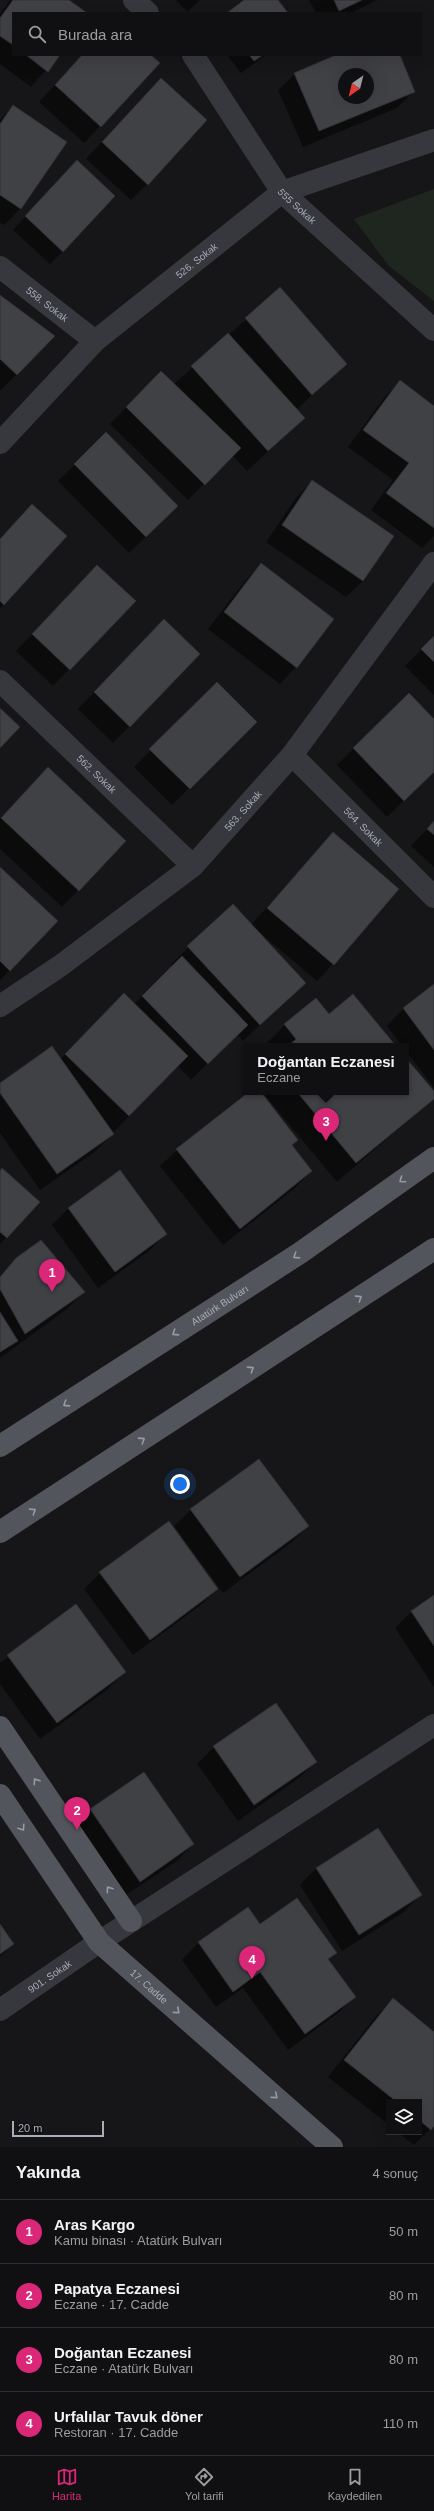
<!DOCTYPE html>
<html lang="tr">
<meta charset="utf-8">
<style>
:root{--surface:#101012;--page:#1e1e20;--text:#f1f3f6;--muted:#9c9d9f;--line:#303032;--accent:#db2777}
body{margin:0;font-family:Arial,sans-serif;background:var(--page);color:var(--text)}
.controls{position:absolute;right:12px;bottom:12px;display:grid;overflow:hidden;border-radius:0px;box-shadow:0 4px 16px #0002}
.controls button{width:36px;height:36px;display:grid;place-items:center;padding:0;border:0;border-bottom:1px solid var(--line);background:var(--surface);color:var(--text);font:20px sans-serif}
.compass{position:absolute;left:338px;top:68px;width:36px;height:36px;border-radius:50%;background:var(--surface);box-shadow:0 4px 16px #0002;rotate:215deg}
.scale{position:absolute;left:12px;bottom:10px;width:92px;box-sizing:border-box;padding-left:4px;border:2px solid #a8adb8;border-top:0;font-size:11px;line-height:14px;white-space:nowrap;color:#a8adb8;-webkit-text-stroke:3px #111113;paint-order:stroke}
.you{position:absolute;left:180px;top:1484px;width:14px;height:14px;margin:-10px;border:3px solid #fff;border-radius:50%;background:#1a73e8;box-shadow:0 0 0 6px #1a73e833}
.badge{display:grid;place-items:center;width:26px;height:26px;border-radius:50%;background:var(--accent);color:#fff;font-size:13px;font-weight:700}
.pin{position:absolute;translate:-50% -33px;filter:drop-shadow(0 1px 2px #0008)}
.pin::after{content:'';position:absolute;top:21px;width:14px;height:12px;background:inherit;clip-path:polygon(0 0,100% 0,50% 100%)}
.popup{position:absolute;left:243px;top:1043px;width:166px;height:52px;box-sizing:border-box;display:grid;place-content:center;border-radius:0px;background:var(--surface);filter:drop-shadow(0 1px 3px #0005);font-size:13px;white-space:nowrap;color:var(--muted)}
.popup b{font-size:15px;color:var(--text)}
.popup::after{content:'';position:absolute;left:50%;top:100%;margin-left:-8px;border:8px solid transparent;border-top-color:var(--surface)}
.list{margin:0;padding:0;list-style:none}
h2{display:flex;justify-content:space-between;align-items:center;height:52px;margin:0;padding:0 16px;font-size:17px}
h2 small{font-size:13px;font-weight:400;color:var(--muted)}
.list li{display:grid;grid-template-columns:26px 1fr auto;gap:12px;align-items:center;box-sizing:border-box;height:64px;padding:0 16px;border-top:1px solid var(--line)}
.list b{display:block;font-size:15px;white-space:nowrap}
.list p{margin:0;font-size:13px;white-space:nowrap;color:var(--muted)}
.list em{font-size:13px;font-style:normal;color:var(--muted)}
.icon{flex:none;width:22px;height:22px;fill:none;stroke:currentColor;stroke-width:2;stroke-linecap:round;stroke-linejoin:round}
.map{position:relative;flex:none;width:434px;height:2147px;overflow:hidden}
.search{position:absolute;background:var(--surface);box-shadow:0 4px 16px #0002;left:12px;right:12px;top:12px;height:44px;display:flex;align-items:center;gap:10px;box-sizing:border-box;padding:0 14px;border-radius:0px;color:var(--muted);font-size:15px}
.sheet{height:308px;background:var(--surface)}
nav{display:flex;justify-content:space-around;align-items:center;box-sizing:border-box;height:56px;border-top:1px solid var(--line);background:var(--surface);font-size:11px;color:var(--muted)}
nav a{display:grid;justify-items:center;gap:2px}
nav .on{color:var(--accent)}
.map>svg:first-child{display:block}
.green{fill:#1e261f}
.shadow{fill:#0007;fill-rule:evenodd}
.building{fill:#404145;stroke:#303034;fill-rule:evenodd}
.lines{fill:none;stroke-linecap:round;stroke-linejoin:round}
.minor{stroke:#37383d;stroke-width:22}
.major{stroke:#53555c;stroke-width:22}
.oneway{stroke:#979ba6}
.labels{text-anchor:middle;dominant-baseline:central;stroke-width:3;stroke-linejoin:round;paint-order:stroke}
.street-label{font-size:10px;fill:#a8adb8;stroke:#111113}
</style>
<div class="map">
<svg width="434" height="2147" viewBox="0 0 434 2147">
<rect width="100%" height="100%" fill="#161618"/>
<path class="green" d="M434,189V301L389,266L354,219Z"/>
<g class="shadow">
<path d="M10,0H68L85,13H13V55H59L31,87L0,64V14Z"/>
<path d="M176,0H200L187,12Z"/>
<path d="M309,0H377L351,13H316Z"/>
<path d="M82,55H150L100,126L84,143L39,102Z"/>
<path d="M227,55H266L241,73Z"/>
<path d="M339,55H398L414,91L397,108L303,147L278,90L295,74ZM344,74H368V98H344Z"/>
<path d="M144,96L147,184L131,200L86,159Z"/>
<path d="M13,106L66,143L20,209L4,225L0,223V120Z"/>
<path d="M64,174L63,251L50,264L13,230Z"/>
<path d="M280,289L346,364L296,410L304,418L247,471L232,455L188,500L110,424L145,388L174,384Z"/>
<path d="M0,296L17,374L0,391Z"/>
<path d="M400,382L434,407V536L422,548L371,510L393,480L348,447L384,398Z"/>
<path d="M106,434L177,506L129,553L58,481Z"/>
<path d="M312,481L393,536L363,581L346,597L266,542L296,498Z"/>
<path d="M32,505L4,604L0,608V538Z"/>
<path d="M261,564L296,667L280,684L208,629L245,581Z"/>
<path d="M97,566L134,601L53,686L16,651Z"/>
<path d="M147,637L199,654L113,743L78,709Z"/>
<path d="M434,637V695L405,666Z"/>
<path d="M217,683L256,722L172,805L134,767Z"/>
<path d="M409,694L434,720V771L387,817L337,765Z"/>
<path d="M32,785L125,841L62,907L0,849V819Z"/>
<path d="M434,822V867L411,846Z"/>
<path d="M333,833V964L317,981L259,932L305,983L243,1041L237,1034L191,1080L177,1065L96,1151L40,1190L0,1133V1084L60,1060L124,995L134,1004L173,966L171,964L233,905L251,925Z"/>
<path d="M0,868L10,970L0,980Z"/>
<path d="M434,986V1088L406,1051V1046H402L387,1026L403,1009Z"/>
<path d="M329,1015L395,1046H268L266,1044L285,1025Z"/>
<path d="M406,1059L434,1093V1098L337,1182L263,1093L406,1092Z"/>
<path d="M251,1092H259L291,1146L311,1171L295,1188L223,1245L160,1166L177,1150Z"/>
<path d="M0,1172L38,1202L0,1244Z"/>
<path d="M69,1208L166,1234L149,1251L98,1288L52,1225Z"/>
<path d="M17,1259L83,1292L67,1309L0,1358V1275Z"/>
<path d="M259,1460L308,1526L291,1543L223,1593L174,1526L191,1510Z"/>
<path d="M100,1573L217,1589L201,1605L133,1655L84,1589Z"/>
<path d="M434,1597V1687L395,1628L411,1612Z"/>
<path d="M76,1606L125,1672L108,1689L40,1739L0,1684V1663Z"/>
<path d="M275,1704L316,1762L299,1778L238,1821L197,1764L214,1747Z"/>
<path d="M91,1810L193,1844L177,1861L123,1897L74,1826Z"/>
<path d="M316,1868L420,1895L404,1912L342,1951L300,1885Z"/>
<path d="M247,1908L260,1926L335,1953L328,1960L355,1997L338,2013L288,2050L243,1988L216,2007L182,1960L198,1943Z"/>
<path d="M0,1926L13,1944L0,1957Z"/>
<path d="M393,2000L434,2033V2125L414,2145L397,2132H419V2102H389V2125L328,2077L376,2016Z"/>
</g>
<g class="building">
<path d="M13,0H69L87,13H13V45L0,36V18Z"/>
<path d="M244,0H278L288,13H227Z"/>
<path d="M334,0H362L339,11Z"/>
<path d="M26,55H60L48,72Z"/>
<path d="M82,55H151L160,63L101,127L55,85Z"/>
<path d="M249,55H263L254,61Z"/>
<path d="M336,55H400L415,92L319,131L294,73ZM344,74H368V98H344Z"/>
<path d="M161,78L207,120L148,185L102,142Z"/>
<path d="M13,105L67,142L21,209L0,195V124Z"/>
<path d="M77,160L115,196L63,252L25,216Z"/>
<path d="M280,287L347,364L312,395L245,318Z"/>
<path d="M0,295L55,336L17,375L0,359Z"/>
<path d="M228,333L305,418L268,451L191,366Z"/>
<path d="M161,371L241,448L205,485L126,407Z"/>
<path d="M400,380L434,406V528L386,493L409,463L363,430Z"/>
<path d="M106,432L178,506L146,537L74,464Z"/>
<path d="M312,480L394,536L363,581L282,525Z"/>
<path d="M32,504L67,536L4,605L0,601V539Z"/>
<path d="M261,563L334,619L297,668L224,612Z"/>
<path d="M97,565L136,601L70,670L32,634Z"/>
<path d="M164,619L200,654L130,727L94,692Z"/>
<path d="M434,636V662L421,649Z"/>
<path d="M217,682L257,722L190,789L149,749Z"/>
<path d="M409,693L434,719V772L404,801L353,748Z"/>
<path d="M0,708L20,727L0,748Z"/>
<path d="M48,767L126,841L79,891L1,818Z"/>
<path d="M434,821V835L427,829Z"/>
<path d="M333,832L399,889L334,965L267,908Z"/>
<path d="M0,867L58,921L10,971L0,961Z"/>
<path d="M233,904L306,983L260,1025L187,946Z"/>
<path d="M182,956L248,1025L208,1064L142,996Z"/>
<path d="M434,984V1050L403,1008Z"/>
<path d="M124,993L188,1056L129,1116L65,1054Z"/>
<path d="M353,994L396,1046H288L296,1039L284,1024L316,998L329,1014Z"/>
<path d="M52,1046L114,1134L57,1174L0,1093V1083Z"/>
<path d="M406,1058L434,1091V1099L356,1163L297,1092H406Z"/>
<path d="M249,1092H261L298,1140L292,1145L312,1171L240,1229L176,1149Z"/>
<path d="M2,1168L40,1202L7,1238L0,1232V1171Z"/>
<path d="M120,1170L167,1234L115,1272L68,1208Z"/>
<path d="M41,1240L85,1292L25,1334L0,1289V1277L16,1258Z"/>
<path d="M0,1312L18,1341L0,1352Z"/>
<path d="M259,1459L309,1526L240,1577L190,1509Z"/>
<path d="M169,1521L218,1589L150,1640L99,1572Z"/>
<path d="M434,1595V1646L411,1611Z"/>
<path d="M76,1604L126,1672L57,1723L7,1655Z"/>
<path d="M276,1703L317,1762L254,1805L213,1746Z"/>
<path d="M144,1772L194,1844L140,1882L90,1809Z"/>
<path d="M378,1828L422,1895L359,1935L316,1868Z"/>
<path d="M297,1898L337,1953L328,1959L356,1997L305,2034L260,1972L233,1992L198,1942L248,1907L260,1924Z"/>
<path d="M0,1924L14,1944L0,1954Z"/>
<path d="M393,1998L434,2032V2126L431,2130L419,2120V2102H397L344,2060Z"/>
</g>
<g class="lines">
<g class="minor">
<path d="M134,0L148,13"/>
<path id="s1" d="M193,55L282,192L434,330"/>
<path id="s2" d="M0,267L95,341"/>
<path id="s3" d="M0,443L95,341L282,192L434,140"/>
<path id="s4" d="M0,681L193,866"/>
<path id="s5" d="M292,755L434,897"/>
<path id="s6" d="M0,1006L60,966L193,866L292,755L434,563"/>
<path id="s7" d="M0,2010L99,1942L434,1725"/>
</g>
<g class="major">
<path id="s8" d="M0,1446L300,1253L434,1158"/>
<path d="M0,1532L434,1249"/>
<path d="M0,1727L131,1921"/>
<path id="s9" d="M0,1795L99,1942L332,2147"/>
</g>
</g>
<defs><path id="oneway-chevron" d="M-2-3.5L2.5 0L-2 3.5" fill="none" stroke-width="1.6" stroke-linecap="round" stroke-linejoin="round"/></defs>
<g class="oneway">
<use href="#oneway-chevron" transform="translate(402 1180) rotate(145)"/>
<use href="#oneway-chevron" transform="translate(296 1256) rotate(147)"/>
<use href="#oneway-chevron" transform="translate(359 1298) rotate(-33)"/>
<use href="#oneway-chevron" transform="translate(175 1333) rotate(147)"/>
<use href="#oneway-chevron" transform="translate(251 1369) rotate(-33)"/>
<use href="#oneway-chevron" transform="translate(66 1404) rotate(147)"/>
<use href="#oneway-chevron" transform="translate(142 1440) rotate(-33)"/>
<use href="#oneway-chevron" transform="translate(33 1511) rotate(-33)"/>
<use href="#oneway-chevron" transform="translate(36 1781) rotate(-124)"/>
<use href="#oneway-chevron" transform="translate(22 1828) rotate(56)"/>
<use href="#oneway-chevron" transform="translate(109 1889) rotate(-124)"/>
<use href="#oneway-chevron" transform="translate(177 2011) rotate(41)"/>
<use href="#oneway-chevron" transform="translate(275 2096) rotate(41)"/>
</g>
<g class="labels">
<g class="street-label">
<text stroke="none"><textPath href="#s1" startOffset="184">555 Sokak</textPath></text>
<text stroke="none"><textPath href="#s3" startOffset="269">526. Sokak</textPath></text>
<text stroke="none"><textPath href="#s2" startOffset="60">558. Sokak</textPath></text>
<text stroke="none"><textPath href="#s4" startOffset="134">562. Sokak</textPath></text>
<text stroke="none"><textPath href="#s6" startOffset="313">563. Sokak</textPath></text>
<text stroke="none"><textPath href="#s5" startOffset="101">564. Sokak</textPath></text>
<text stroke="none"><textPath href="#s8" startOffset="261">Atatürk Bulvarı</textPath></text>
<text stroke="none"><textPath href="#s7" startOffset="60">901. Sokak</textPath></text>
<text stroke="none"><textPath href="#s9" startOffset="244">17. Cadde</textPath></text>
</g>
</g>
</svg>
<div class="controls">
<button><svg class="icon" aria-label="layers" viewBox="0 0 24 24"><path d="M12 4l9 5-9 5-9-5zM3 14l9 5 9-5"/></svg></button>
</div>
<svg class="compass" viewBox="-18 -18 36 36"><path d="M0-13l5 13h-10z" fill="#e53935"/><path d="M0 13l5-13h-10z" fill="#9c9d9f"/></svg>
<div class="scale">20 m</div>
<div class="you"></div>
<div class="pin badge" style="left:52px;top:1292px">1</div>
<div class="pin badge" style="left:77px;top:1830px">2</div>
<div class="pin badge" style="left:326px;top:1141px">3</div>
<div class="popup"><b>Doğantan Eczanesi</b>Eczane</div>
<div class="pin badge" style="left:252px;top:1979px">4</div>
<div class="search"><svg class="icon" aria-label="search" viewBox="0 0 24 24"><circle cx="10" cy="10" r="6"/><path d="M15 15l6 6"/></svg>Burada ara</div>
</div>
<section class="sheet">
<h2>Yakında<small>4 sonuç</small></h2>
<ul class="list">
<li><span class="badge">1</span><div><b>Aras Kargo</b><p>Kamu binası · Atatürk Bulvarı</p></div><em>50 m</em></li>
<li><span class="badge">2</span><div><b>Papatya Eczanesi</b><p>Eczane · 17. Cadde</p></div><em>80 m</em></li>
<li><span class="badge">3</span><div><b>Doğantan Eczanesi</b><p>Eczane · Atatürk Bulvarı</p></div><em>80 m</em></li>
<li><span class="badge">4</span><div><b>Urfalılar Tavuk döner</b><p>Restoran · 17. Cadde</p></div><em>110 m</em></li>
</ul>
</section>
<nav>
<a class="on"><svg class="icon" aria-label="map" viewBox="0 0 24 24"><path d="M3 6l6-2 6 2 6-2v14l-6 2-6-2-6 2zM9 4v14M15 6v14"/></svg>Harita</a>
<a><svg class="icon" aria-label="directions" viewBox="0 0 24 24"><path d="M12 3l9 9-9 9-9-9zM9 14v-3h6M13 9l2 2-2 2"/></svg>Yol tarifi</a>
<a><svg class="icon" aria-label="saved" viewBox="0 0 24 24"><path d="M7 4h10v16l-5-4-5 4z"/></svg>Kaydedilen</a>
</nav>
